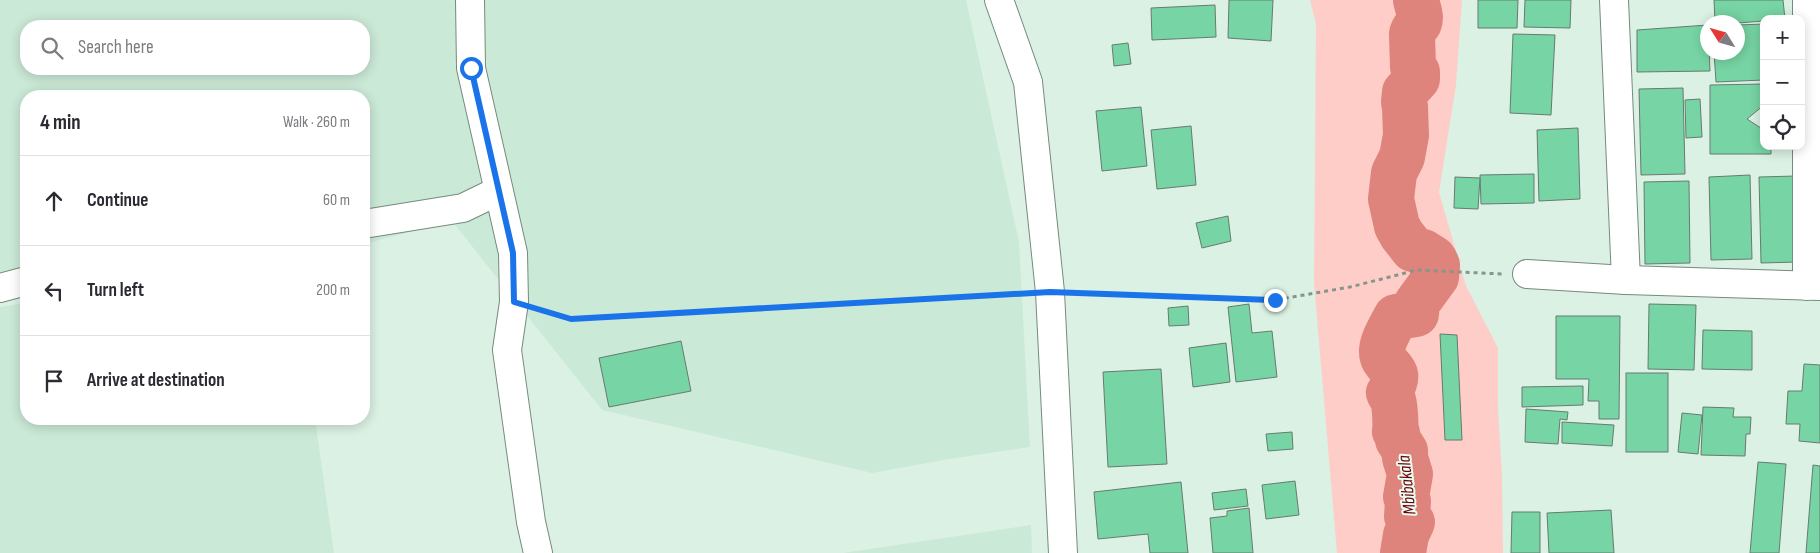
<!DOCTYPE html>
<meta charset="utf-8">
<style>
:root{--surface:#fff;--page:#f7f7f7;--text:#2b2b33;--muted:#7c7c81;--line:#e1e1e2}
body{margin:0;font-family:"Sofia Sans Condensed",sans-serif;background:var(--page);color:var(--text)}
.controls{position:absolute;right:15px;top:15px;display:grid;overflow:hidden;border-radius:10px;box-shadow:0 2px 12px #0003}
.controls button{width:45px;height:45px;display:grid;place-items:center;padding:0;border:0;border-bottom:1px solid var(--line);background:var(--surface);color:var(--text);font:25px sans-serif}
.compass{position:absolute;left:1700px;top:15px;width:45px;height:45px;border-radius:50%;background:var(--surface);box-shadow:0 2px 12px #0003;rotate:307deg}
.stop{position:absolute;width:15px;height:15px;margin:-11px;border:4px solid #1a73e8;border-radius:50%;background:#fff}
.stop.end{background:#1a73e8;border-color:#fff;box-shadow:0 1px 5px #0008}
.list{margin:0;padding:0;list-style:none}
h2{display:flex;justify-content:space-between;align-items:center;height:65px;margin:0;padding:0 20px;font-size:21px}
h2 small{font-size:16px;font-weight:400;color:var(--muted)}
.list li{display:grid;grid-template-columns:32px 1fr auto;gap:15px;align-items:center;box-sizing:border-box;height:90px;padding:0 20px;border-top:1px solid var(--line)}
.list b{display:block;font-size:19px;white-space:nowrap}
.list em{font-size:16px;font-style:normal;color:var(--muted)}
.icon{flex:none;width:28px;height:28px;fill:none;stroke:currentColor;stroke-width:2;stroke-linecap:round;stroke-linejoin:round}
.map{position:relative;flex:none;width:1820px;height:553px;overflow:hidden}
.search{position:absolute;background:var(--surface);box-shadow:0 2px 12px #0003;left:20px;top:20px;width:350px;height:55px;display:flex;align-items:center;gap:12px;box-sizing:border-box;padding:0 18px;border-radius:20px;color:var(--muted);font-size:19px}
.panel{position:absolute;background:var(--surface);box-shadow:0 2px 12px #0003;left:20px;top:90px;width:350px;height:335px;border-radius:20px}
.map>svg:first-child{display:block}
.built{fill:#cbe9d7;fill-rule:evenodd}
.green{fill:#ffcdc7}
.lines{fill:none;stroke-linecap:round;stroke-linejoin:round}
.river{stroke:#de847c;stroke-width:46}
.building{fill:#77d4a4;stroke:#677b6f}
.minor-casing{stroke:#768a7e;stroke-width:30}
.path{stroke:#86968d;stroke-width:3;stroke-dasharray:4 4;stroke-linecap:butt}
.minor{stroke:#fff;stroke-width:28}
.route{stroke:#1a73e8;stroke-width:6}
.labels{text-anchor:middle;dominant-baseline:central;stroke-width:4;stroke-linejoin:round;paint-order:stroke}
.water-label{font-size:18px;font-style:italic;fill:#73000b;stroke:#e8fef1}
</style>
<div class="map">
<svg width="1820" height="553" viewBox="0 0 1820 553">
<rect width="100%" height="100%" fill="#dbf1e4"/>
<g class="built">
<path d="M0,0H966L1019,242L1030,447L949,459L872,473L602,410L452,221L364,244V96H26V280L0,284ZM26,26H364V69H26Z"/>
<path d="M26,303V419H315L334,553H0V307Z"/>
<path d="M1031,525L1032,553H843Z"/>
</g>
<path class="green" d="M1310,0H1462L1456,85L1439,192L1466,286L1498,348V408L1502,475L1503,553H1337L1314,283L1316,24Z"/>
<g class="lines">
<path class="river" d="M1403,553L1406,535L1412,522L1407,516L1408,501L1406,497L1410,474L1405,458V451L1398,440L1397,433L1395,431C1396,427 1395,404 1393,400C1392,397 1390,395 1389,393C1407,365 1381,371 1382,350C1383,339 1391,327 1396,317L1416,314L1417,303L1436,277L1437,265L1434,259L1423,252L1413,249L1402,235L1397,226L1391,199L1394,173L1402,157L1406,135L1405,107L1404,102L1405,92L1417,79V72L1413,67L1412,34C1413,29 1416,27 1419,23C1422,16 1417,7 1416,0"/>
</g>
<g class="building">
<path d="M1229,0H1273L1271,41L1228,38Z"/>
<path d="M1478,0H1518L1517,28H1478Z"/>
<path d="M1525,0H1571L1570,28L1524,27Z"/>
<path d="M1714,0H1783L1785,19H1764V21L1738,23L1715,22Z"/>
<path d="M1215,5L1216,37L1152,40L1151,8Z"/>
<path d="M1764,24V80L1716,82L1714,52H1738V25Z"/>
<path d="M1708,25L1710,71L1637,72V30Z"/>
<path d="M1513,34L1555,35L1551,115L1510,113Z"/>
<path d="M1128,43L1131,64L1114,66L1112,45Z"/>
<path d="M1764,84V105L1747,119L1764,130V146H1771V154H1710V85Z"/>
<path d="M1683,88L1685,174L1641,175L1639,89Z"/>
<path d="M1700,99L1702,137L1686,138L1685,100Z"/>
<path d="M1141,107L1147,166L1102,171L1096,111Z"/>
<path d="M1191,126L1196,185L1157,189L1151,130Z"/>
<path d="M1578,128L1580,199L1539,201L1537,130Z"/>
<path d="M1534,174V203L1481,204L1480,175Z"/>
<path d="M1750,175L1752,259L1711,260L1709,177Z"/>
<path d="M1796,176L1798,262L1761,263L1759,177Z"/>
<path d="M1455,177L1480,178L1478,209L1454,208Z"/>
<path d="M1689,181L1690,263L1645,264L1644,182Z"/>
<path d="M1228,216L1231,241L1202,248L1196,223Z"/>
<path d="M1249,304L1252,333L1272,331L1277,377L1236,382L1228,307Z"/>
<path d="M1649,304L1696,305L1694,370L1648,369Z"/>
<path d="M1188,306L1189,325L1169,326L1168,308Z"/>
<path d="M1556,316H1620L1619,419H1599V401H1588L1589,379H1556Z"/>
<path d="M1703,330L1752,331V370L1702,369Z"/>
<path d="M1440,334L1457,335L1462,440H1445Z"/>
<path d="M681,341L691,391L609,407L599,358Z"/>
<path d="M1226,343L1230,382L1193,387L1189,348Z"/>
<path d="M1804,364L1820,365V443L1799,441L1800,424H1786L1788,391H1802Z"/>
<path d="M1161,369L1167,464L1108,467L1103,372Z"/>
<rect x="1626" y="373" width="42" height="79"/>
<path d="M1583,386V405L1522,407V387Z"/>
<path d="M1703,407L1734,408L1733,417H1751L1750,434H1746L1745,456L1701,455Z"/>
<path d="M1526,409L1568,412L1567,420L1560,419L1558,444L1525,442Z"/>
<path d="M1682,413L1702,415L1698,454L1678,452Z"/>
<path d="M1562,422L1614,425L1612,446L1562,443Z"/>
<path d="M1292,432L1293,449L1268,451L1266,434Z"/>
<path d="M1758,462L1786,464L1779,553H1750Z"/>
<path d="M1813,465L1820,466V553H1806Z"/>
<path d="M1295,481L1299,515L1266,519L1262,485Z"/>
<path d="M1181,482L1188,553H1150L1148,534L1098,539L1094,492Z"/>
<path d="M1246,489L1248,506L1214,510L1212,493Z"/>
<path d="M1249,508L1253,553H1213L1210,518L1227,516V511Z"/>
<path d="M1611,510L1614,553H1549L1547,513Z"/>
<path d="M1512,512H1540V553H1511Z"/>
</g>
<g class="lines">
<defs>
<g id="minor">
<path d="M470,0L471,68L513,253L514,302L507,350L531,522L538,553"/>
<path d="M999,0L1028,82L1050,292L1063,553"/>
<path d="M1614,0L1626,280"/>
<path d="M1807,0V286"/>
<path d="M364,224L463,208L498,191"/>
<path d="M1527,274L1626,280L1820,286"/>
<path d="M0,288L26,281"/>
</g>
</defs>
<use href="#minor" class="minor-casing"/>
<g class="path">
<path d="M1077,293L1275,300L1350,287L1417,270L1502,274"/>
<path d="M539,309L571,319L1023,294"/>
</g>
<use href="#minor" class="minor"/>
</g>
<g class="lines">
<path class="route" d="M471,68L513,253L514,302L571,319L1050,292L1275,300"/>
</g>
<g class="labels">
<g class="water-label">
<text transform="translate(1407 485) rotate(-96)">Mbibakala</text>
</g>
</g>
</svg>
<div class="controls">
<button>+</button>
<button>−</button>
<button><svg class="icon" aria-label="locate" viewBox="0 0 24 24"><circle cx="12" cy="12" r="6"/><path d="M12 2v4M12 18v4M2 12h4M18 12h4"/></svg></button>
</div>
<svg class="compass" viewBox="-18 -18 36 36"><path d="M0-13l5 13h-10z" fill="#e53935"/><path d="M0 13l5-13h-10z" fill="#7c7c81"/></svg>
<div class="stop" style="left:471px;top:68px"></div>
<div class="stop end" style="left:1275px;top:300px"></div>
<div class="search"><svg class="icon" aria-label="search" viewBox="0 0 24 24"><circle cx="10" cy="10" r="6"/><path d="M15 15l6 6"/></svg>Search here</div>
<section class="panel">
<h2>4 min<small>Walk · 260 m</small></h2>
<ul class="list">
<li><svg class="icon" aria-label="ahead" viewBox="0 0 24 24"><path d="M12 20V5M6 11l6-6 6 6"/></svg><div><b>Continue</b></div><em>60 m</em></li>
<li><svg class="icon" aria-label="left" viewBox="0 0 24 24"><path d="M17 20v-9H6M10 6l-5 5 5 5"/></svg><div><b>Turn left</b></div><em>200 m</em></li>
<li><svg class="icon" aria-label="arrive" viewBox="0 0 24 24"><path d="M6 21V4h12l-3 4 3 4H6"/></svg><div><b>Arrive at destination</b></div></li>
</ul>
</section>
</div>
